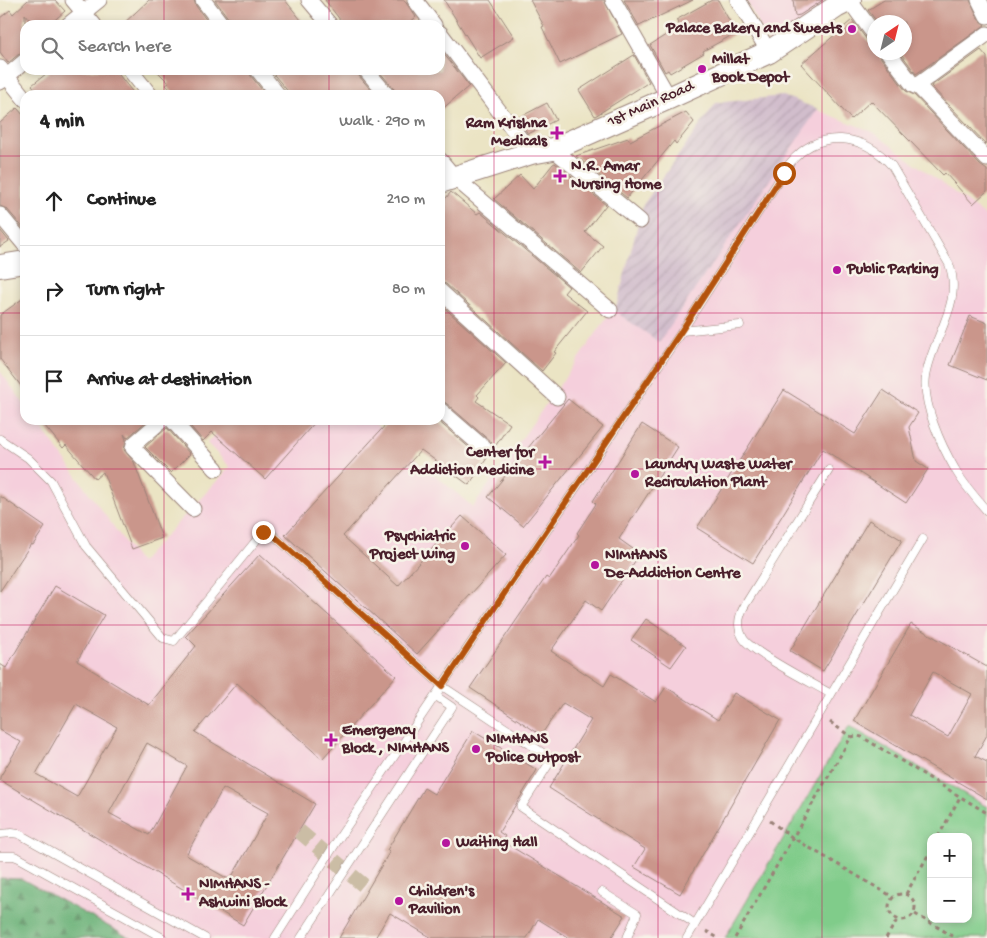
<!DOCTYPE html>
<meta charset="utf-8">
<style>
:root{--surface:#fff;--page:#f6f6f6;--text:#222;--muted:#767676;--line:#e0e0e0}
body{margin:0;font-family:"Gochi Hand",sans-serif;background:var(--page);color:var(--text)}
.controls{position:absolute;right:15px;bottom:15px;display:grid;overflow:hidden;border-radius:10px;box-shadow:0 2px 8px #0003}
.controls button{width:45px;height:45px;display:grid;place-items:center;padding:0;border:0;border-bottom:1px solid var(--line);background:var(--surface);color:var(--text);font:25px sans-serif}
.compass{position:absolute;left:867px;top:15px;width:45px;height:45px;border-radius:50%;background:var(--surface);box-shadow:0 2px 8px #0003;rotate:35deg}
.stop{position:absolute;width:15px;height:15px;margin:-11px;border:4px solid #b45309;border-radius:50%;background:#fff}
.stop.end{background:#b45309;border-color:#fff;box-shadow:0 1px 5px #0008}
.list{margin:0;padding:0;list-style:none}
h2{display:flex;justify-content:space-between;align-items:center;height:65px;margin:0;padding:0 20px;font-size:21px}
h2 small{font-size:16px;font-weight:400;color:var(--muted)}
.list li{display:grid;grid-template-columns:32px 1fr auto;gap:15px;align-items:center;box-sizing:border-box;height:90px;padding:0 20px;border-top:1px solid var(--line)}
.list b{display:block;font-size:19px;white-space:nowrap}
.list em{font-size:16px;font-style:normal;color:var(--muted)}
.icon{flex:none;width:28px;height:28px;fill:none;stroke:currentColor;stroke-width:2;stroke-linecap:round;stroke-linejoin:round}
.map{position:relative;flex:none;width:987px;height:938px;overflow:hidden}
.search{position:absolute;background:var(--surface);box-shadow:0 2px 8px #0003;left:20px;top:20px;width:425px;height:55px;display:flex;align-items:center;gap:12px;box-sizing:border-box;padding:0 18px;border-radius:15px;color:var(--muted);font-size:19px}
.panel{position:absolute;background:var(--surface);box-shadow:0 2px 8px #0003;left:20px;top:90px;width:425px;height:335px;border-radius:15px}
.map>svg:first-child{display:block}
.built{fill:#f5cfdc;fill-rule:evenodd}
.industrial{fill:url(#industrial-furrows)}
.green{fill:#80cc8a;stroke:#65765a;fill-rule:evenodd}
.forest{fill:url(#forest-firs);stroke:#596850}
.building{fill:#ca968b;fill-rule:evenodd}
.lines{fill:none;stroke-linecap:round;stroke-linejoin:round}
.street-tunnel{stroke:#cbbda5;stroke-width:15;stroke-dasharray:15 8;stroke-linecap:butt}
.lane-casing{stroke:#9a8278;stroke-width:9}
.street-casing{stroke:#9a8278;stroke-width:17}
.secondary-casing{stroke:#9a8278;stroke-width:24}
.path{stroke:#9a8278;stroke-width:3;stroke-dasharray:4 4;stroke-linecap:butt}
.lane{stroke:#fff;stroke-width:8}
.street{stroke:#fff;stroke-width:15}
.secondary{stroke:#fff;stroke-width:22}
.route{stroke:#b45309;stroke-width:6}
.grid{fill:none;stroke:#c2185b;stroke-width:1;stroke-opacity:0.55}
.poi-dot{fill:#b5179e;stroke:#f7f3e8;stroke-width:2}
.labels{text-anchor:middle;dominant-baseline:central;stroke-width:5;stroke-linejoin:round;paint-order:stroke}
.poi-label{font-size:16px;font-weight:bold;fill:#4a1f2b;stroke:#f7f3e8;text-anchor:start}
.street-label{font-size:16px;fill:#4a1f2b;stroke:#f7f3e8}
</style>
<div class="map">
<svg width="987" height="938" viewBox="0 0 987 938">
<defs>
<pattern id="industrial-furrows" width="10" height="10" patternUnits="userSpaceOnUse" patternTransform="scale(1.25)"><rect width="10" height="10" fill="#d1bdcc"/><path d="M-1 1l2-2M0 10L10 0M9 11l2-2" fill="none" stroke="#b5a2af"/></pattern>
<pattern id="forest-firs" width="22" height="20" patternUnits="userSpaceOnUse" patternTransform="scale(1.25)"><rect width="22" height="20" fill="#68b076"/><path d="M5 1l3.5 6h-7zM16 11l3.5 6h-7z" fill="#588f61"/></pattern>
</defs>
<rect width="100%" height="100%" fill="#f7f3e8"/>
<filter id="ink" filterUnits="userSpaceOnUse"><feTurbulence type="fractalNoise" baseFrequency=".02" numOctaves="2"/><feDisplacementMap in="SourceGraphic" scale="10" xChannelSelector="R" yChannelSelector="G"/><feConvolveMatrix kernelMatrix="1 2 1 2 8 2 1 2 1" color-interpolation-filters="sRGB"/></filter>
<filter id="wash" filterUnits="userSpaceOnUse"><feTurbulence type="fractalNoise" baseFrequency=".0096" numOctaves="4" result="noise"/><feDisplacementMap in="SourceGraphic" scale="20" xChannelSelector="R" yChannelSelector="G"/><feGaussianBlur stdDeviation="1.12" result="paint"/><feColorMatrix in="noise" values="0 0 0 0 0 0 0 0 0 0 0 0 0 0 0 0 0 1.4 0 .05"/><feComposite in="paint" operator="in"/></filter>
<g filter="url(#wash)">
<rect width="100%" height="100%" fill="#ebe4c4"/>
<g class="built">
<path d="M746,0H830L771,47Z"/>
<path d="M783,96L873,132L987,217V938H0V371L25,405V420H36L140,563L230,467L207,443L229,420H370L473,507L617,304L643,205L716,103ZM931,837H968V919H931Z"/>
</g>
<path class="industrial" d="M783,96L818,109L659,342L613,310L617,304L643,205L716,103Z"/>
<path class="green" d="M849,726L987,807V938H725ZM931,837H968V919H931Z"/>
<path class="forest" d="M0,878L22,879L130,938H0Z"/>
<g id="blocks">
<g class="building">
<path d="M28,0H55L65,11L49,25H33L25,14V52L19,54L8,63L0,52V18L10,10L13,14Z"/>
<path d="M149,0H194L196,6L210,25H122Z"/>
<path d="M215,0H285L305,25H231L229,19Z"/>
<path d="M325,0H404L416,17L407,25H344Z"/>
<path d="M444,0H490L514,37L480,58Z"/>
<path d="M530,0H604L622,34L560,64L542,27L544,26Z"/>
<path d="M624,0H693L639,26Z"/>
<path d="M712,0H718L736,33L703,51L704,53L670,73L668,70L665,72L650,45L680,26L676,20Z"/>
<path d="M793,0H823L800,15L795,16Z"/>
<path d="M884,0H970L979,20L985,25L916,74L900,52H904V22H877L868,10Z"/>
<path d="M852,20L867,40L874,43V52H879L881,58L906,91L914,95L980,165L987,170V191L973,204L945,173L943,175L871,101L851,119L801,64Z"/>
<path d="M440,49L469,86L440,111V95H396L394,89L378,70H440Z"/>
<path d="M981,50L987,57V142L986,144L931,86Z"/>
<path d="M634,55L649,82L595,116L579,90Z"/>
<path d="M51,70H115L135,95H40L32,85Z"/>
<path d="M156,70H249L251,76L266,95H175L166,85L169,83Z"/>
<path d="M270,70H357L359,76L375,95H291Z"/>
<path d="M547,103L556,120L528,134L518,118Z"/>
<path d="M17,108L25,117V230L7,209L0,206V123Z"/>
<path d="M686,112L694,122L676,144L674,141L627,198L576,156L628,138L630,141Z"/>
<path d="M555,163L606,205L585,232L603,246L581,273L494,199L520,175L533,189L553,164Z"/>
<path d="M451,192L477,214L480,212L569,287L564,293L587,311L554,352L556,353L542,371L446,284L440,282V205Z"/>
<path d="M0,230L9,241L0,247Z"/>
<path d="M25,297V391L0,359V315Z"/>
<path d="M440,304L506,363L477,395L479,397L476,401L510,424L494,448L491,442L446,403L440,401Z"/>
<path d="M970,316L987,323V380L950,365Z"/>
<path d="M784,390L855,434L883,390L918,413L909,427L916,461L928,469L906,503L823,449L753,563L697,528Z"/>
<path d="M568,399L603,427L523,526L488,497Z"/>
<path d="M40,420H148L127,438L124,434L126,440L124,450L134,462L162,538L132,549L103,472L95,479L66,445L63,448Z"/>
<path d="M185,420H317L265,479L212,432L203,441Z"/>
<path d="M390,420H437L479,456L487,458L469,485L421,450L343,536L398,586L462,516L506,555L417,654L285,535Z"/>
<path d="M642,424L678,447L619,539L640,554L601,611L586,600L551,651L604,686L611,674L656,702L666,687L718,720L734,693L780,720L680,894L634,867L645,849L549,788L591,720L563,703L541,735L470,688L546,577L549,579L579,535L577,533L596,504L593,501Z"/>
<path d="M167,428L190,454L171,473L145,447Z"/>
<path d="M0,496L45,527L33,545L31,544L0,591Z"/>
<path d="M869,520L902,540L823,671L790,651Z"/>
<path d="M260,554L396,676L322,759L237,683L195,732L315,804L243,925L0,780V777L21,742L0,730V664L6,668L55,586L104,615L77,661L149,705L196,646L186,636ZM76,704L117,727L77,797L36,774ZM147,743L187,766L149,835L109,813ZM223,788L268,813L230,880L186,855Z"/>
<path d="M646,619L686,646L671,667L631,640Z"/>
<path d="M911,624L987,667V735L975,756L987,762V799L854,721ZM933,672L972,694L948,737L909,715Z"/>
<path d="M473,731L537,770L499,832L505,836L502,841L625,916L611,938H569L538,919L527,938H432L390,913L375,938H339L390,851L387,850L424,788L434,794Z"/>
</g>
</g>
</g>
<g filter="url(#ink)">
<use href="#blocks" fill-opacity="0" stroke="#9a8278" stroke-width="1"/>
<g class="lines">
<path class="street-tunnel" d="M299,831L368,889"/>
<defs>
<g id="lane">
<path d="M682,331L740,325"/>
<path d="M0,439L28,458L51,481L86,546L163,638L174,641L263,532L271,533L442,686L552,759L521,807L695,924"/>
<path d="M829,470L745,605C739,615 736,626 743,638C751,652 814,684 831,694"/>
<path d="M0,834L12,833L19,834L205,938"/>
<path d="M0,856H14L19,858L163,938"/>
<path d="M602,892L637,914L627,938"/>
<path d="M275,938L343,832L682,331L790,163C819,128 863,133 892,166L949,264C964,304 932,337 926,376C922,404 941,445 955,469C963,484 976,498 987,511"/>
<path d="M301,938L452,707L436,696"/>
<path d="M687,938L923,539"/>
</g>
<g id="street">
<path d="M73,0L94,25"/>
<path d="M203,0L222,25"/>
<path d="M309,0L330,25"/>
<path d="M415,0L434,25"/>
<path d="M613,0L669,98"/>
<path d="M738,0L769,52"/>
<path d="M849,0L874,34"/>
<path d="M979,0L987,16"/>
<path d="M68,25L99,0"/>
<path d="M440,33L531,153"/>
<path d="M888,52L913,85L915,86L917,85L987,159"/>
<path d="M0,68L25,99"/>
<path d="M130,70L150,95"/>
<path d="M258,70L278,95"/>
<path d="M366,70L387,95"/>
<path d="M0,82L25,61"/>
<path d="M917,85L987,34"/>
<path d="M553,149L640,221"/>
<path d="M440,160L455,178L610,310"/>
<path d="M0,215L25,245"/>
<path d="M440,291L557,397"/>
<path d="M440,410L485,449"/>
<path d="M162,420L134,444L133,448L193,509"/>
<path d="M172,420L216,469"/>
</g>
<g id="secondary">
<path d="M440,182L531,153L553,149L669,98L769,52L836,7L850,0"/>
<path d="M0,266L25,262"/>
</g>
</defs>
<use href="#lane" class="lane-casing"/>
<use href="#street" class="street-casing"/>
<use href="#secondary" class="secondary-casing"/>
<g class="path">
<path d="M830,722L851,737"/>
<path d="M770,821L793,838L893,897"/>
<path d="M938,837L960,797"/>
<circle cx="902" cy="907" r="13"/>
<path d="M906,894L931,850"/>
<path d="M915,914L956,938"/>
<path d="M706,931L718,938"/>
<path d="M735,938L851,737L857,736L862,737L987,813"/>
<path d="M886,938L897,920"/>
</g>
<use href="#lane" class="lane"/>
<use href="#street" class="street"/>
<use href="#secondary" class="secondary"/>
</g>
</g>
<g class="lines" filter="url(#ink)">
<path class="route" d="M263,532L271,533L442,686L682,330L784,173"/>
</g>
<path class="grid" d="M164,0V25M329,0V25M494,0V938M658,0V938M822,0V938M164,70V95M329,70V95M0,156H25M440,156H987M0,313H25M440,313H987M164,420V938M329,420V938M0,469H987M0,625H987M0,782H987"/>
<g class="poi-dot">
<circle cx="852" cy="29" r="5"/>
<circle cx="702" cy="69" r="5"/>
<path d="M554.5 125.5h5v5h5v5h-5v5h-5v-5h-5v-5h5z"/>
<path d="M557.5 168.5h5v5h5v5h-5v5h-5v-5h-5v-5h5z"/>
<circle cx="837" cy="270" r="5"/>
<path d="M542.5 454.5h5v5h5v5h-5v5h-5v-5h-5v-5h5z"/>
<circle cx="635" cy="474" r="5"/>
<circle cx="465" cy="546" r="5"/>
<circle cx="595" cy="565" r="5"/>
<path d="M328.5 732.5h5v5h5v5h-5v5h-5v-5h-5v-5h5z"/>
<circle cx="476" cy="749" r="5"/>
<circle cx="446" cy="843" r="5"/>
<path d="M185.5 886.5h5v5h5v5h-5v5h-5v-5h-5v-5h5z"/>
<circle cx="399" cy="901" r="5"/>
</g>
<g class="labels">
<g class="poi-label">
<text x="842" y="29" text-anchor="end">Palace Bakery and Sweets</text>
<text x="712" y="60">Millat<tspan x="712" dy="18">Book Depot</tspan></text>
<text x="547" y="124" text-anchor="end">Ram Krishna<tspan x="547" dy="18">Medicals</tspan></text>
<text x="571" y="167">N.R. Amar<tspan x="571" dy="18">Nursing Home</tspan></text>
<text x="847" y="270">Public Parking</text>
<text x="534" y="453" text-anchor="end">Center for<tspan x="534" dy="18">Addiction Medicine</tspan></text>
<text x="645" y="465">Laundry Waste Water<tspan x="645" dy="18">Recirculation Plant</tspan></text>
<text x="455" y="537" text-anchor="end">Psychiatric<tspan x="455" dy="18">Project Wing</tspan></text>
<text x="605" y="556">NIMHANS<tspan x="605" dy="18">De-Addiction Centre</tspan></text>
<text x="342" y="731">Emergency<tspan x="342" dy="18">Block , NIMHANS</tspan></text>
<text x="486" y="740">NIMHANS<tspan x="486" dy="18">Police Outpost</tspan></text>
<text x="456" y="843">Waiting Hall</text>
<text x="199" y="885">NIMHANS -<tspan x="199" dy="18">Ashwini Block</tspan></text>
<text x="409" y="892">Children's<tspan x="409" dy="18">Pavilion</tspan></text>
</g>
<g class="street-label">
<text transform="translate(651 105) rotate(-24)">1st Main Road</text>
</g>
</g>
</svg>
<div class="controls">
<button>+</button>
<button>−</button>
</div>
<svg class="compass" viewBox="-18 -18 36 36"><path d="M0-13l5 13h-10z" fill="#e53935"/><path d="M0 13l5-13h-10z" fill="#767676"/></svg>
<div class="stop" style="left:784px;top:173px"></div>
<div class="stop end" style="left:263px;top:532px"></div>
<div class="search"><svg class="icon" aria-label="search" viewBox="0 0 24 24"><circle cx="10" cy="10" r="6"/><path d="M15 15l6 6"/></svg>Search here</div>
<section class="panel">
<h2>4 min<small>Walk · 290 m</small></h2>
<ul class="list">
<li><svg class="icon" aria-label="ahead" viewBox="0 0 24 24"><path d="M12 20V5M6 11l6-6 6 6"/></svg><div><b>Continue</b></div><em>210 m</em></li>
<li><svg class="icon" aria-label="right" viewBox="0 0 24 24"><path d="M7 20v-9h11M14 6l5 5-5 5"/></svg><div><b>Turn right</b></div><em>80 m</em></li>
<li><svg class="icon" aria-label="arrive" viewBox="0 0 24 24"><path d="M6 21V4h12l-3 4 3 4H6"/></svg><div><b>Arrive at destination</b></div></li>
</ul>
</section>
</div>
